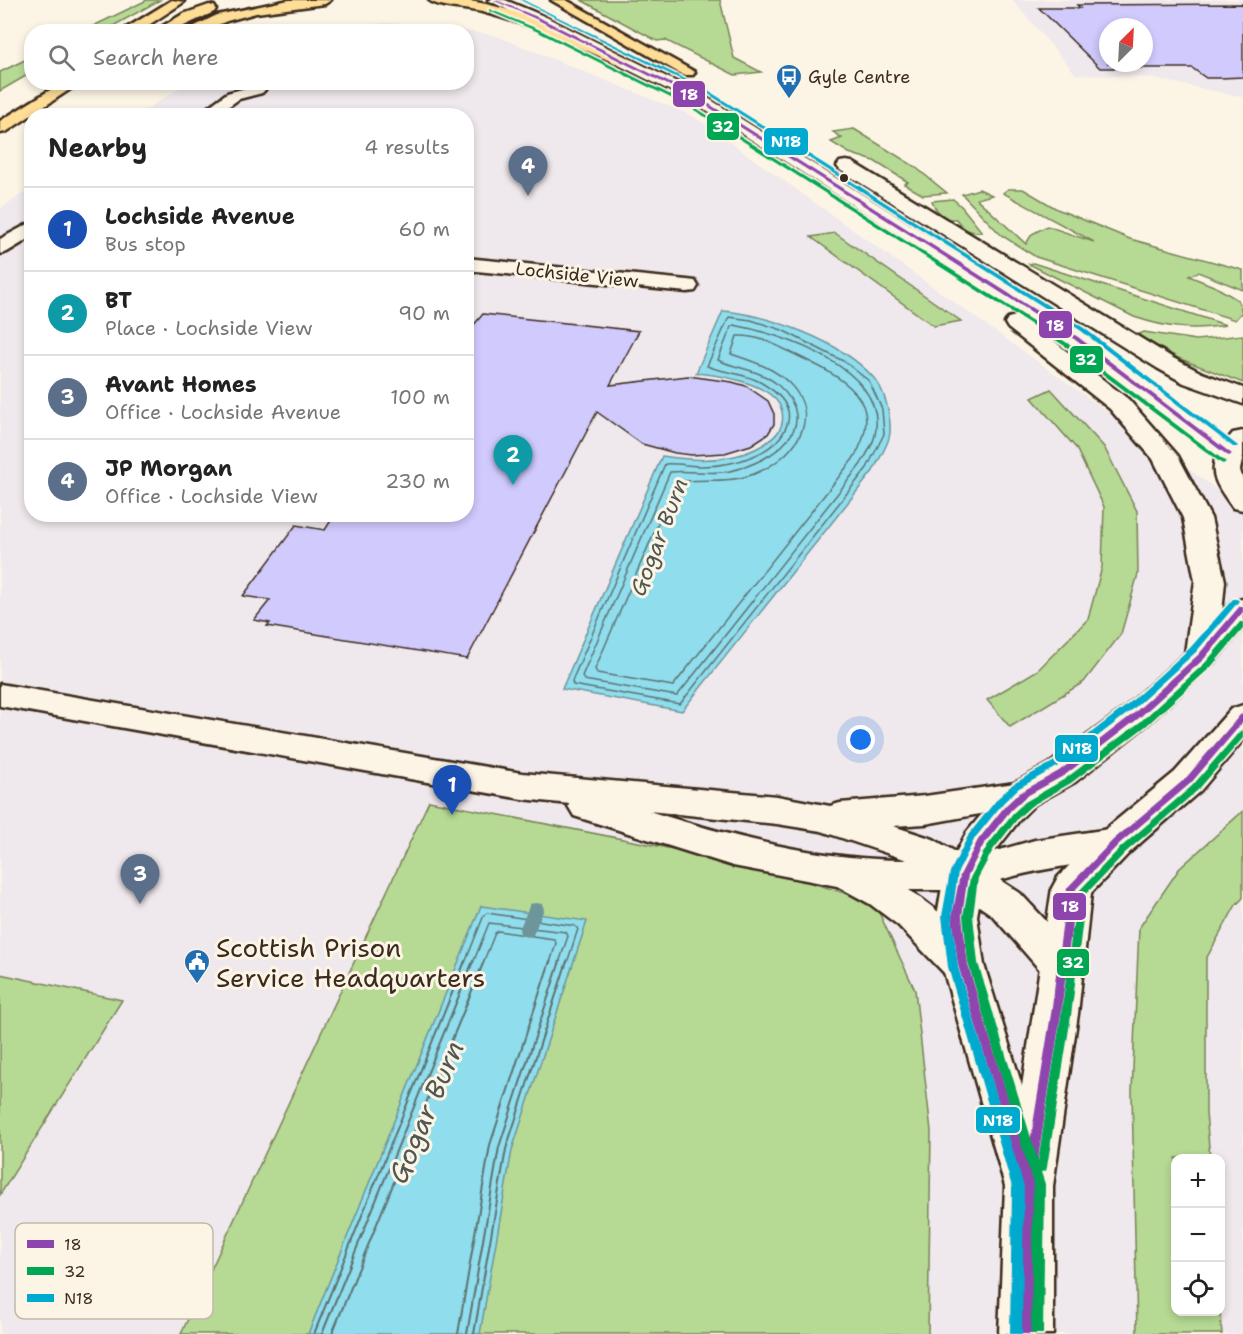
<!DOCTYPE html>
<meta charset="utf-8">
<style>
:root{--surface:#fff;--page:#f2f2f2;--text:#222;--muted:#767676;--line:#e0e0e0;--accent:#1f6fb2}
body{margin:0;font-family:"Shantell Sans",sans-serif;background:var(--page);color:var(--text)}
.controls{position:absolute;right:18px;bottom:18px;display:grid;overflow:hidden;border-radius:12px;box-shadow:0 3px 9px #0003}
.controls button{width:54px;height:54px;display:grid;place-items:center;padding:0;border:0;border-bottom:2px solid var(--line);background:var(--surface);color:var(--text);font:30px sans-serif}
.compass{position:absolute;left:1099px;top:18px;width:54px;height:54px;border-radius:50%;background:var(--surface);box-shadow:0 3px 9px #0003;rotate:24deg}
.you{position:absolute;left:861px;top:740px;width:21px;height:21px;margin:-15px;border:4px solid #fff;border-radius:50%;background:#1a73e8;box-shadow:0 0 0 9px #1a73e833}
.badge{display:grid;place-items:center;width:39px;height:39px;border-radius:50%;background:var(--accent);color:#fff;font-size:20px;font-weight:700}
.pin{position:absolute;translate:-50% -50px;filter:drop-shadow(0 2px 3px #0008)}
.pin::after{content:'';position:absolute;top:32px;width:21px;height:18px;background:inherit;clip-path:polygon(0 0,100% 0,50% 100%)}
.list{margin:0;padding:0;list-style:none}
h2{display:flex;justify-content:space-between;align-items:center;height:78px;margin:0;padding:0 24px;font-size:26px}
h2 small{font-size:20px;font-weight:400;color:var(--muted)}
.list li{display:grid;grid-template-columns:39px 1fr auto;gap:18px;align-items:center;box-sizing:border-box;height:84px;padding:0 24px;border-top:2px solid var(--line)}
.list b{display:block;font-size:22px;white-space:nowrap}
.list p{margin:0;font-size:20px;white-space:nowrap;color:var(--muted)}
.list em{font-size:20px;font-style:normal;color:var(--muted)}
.icon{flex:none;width:33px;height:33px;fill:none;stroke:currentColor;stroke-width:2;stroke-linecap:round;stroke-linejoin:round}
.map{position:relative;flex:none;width:1243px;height:1334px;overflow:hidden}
.search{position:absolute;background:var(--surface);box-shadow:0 3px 9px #0003;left:24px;top:24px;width:450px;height:66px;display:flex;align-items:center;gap:15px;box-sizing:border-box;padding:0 21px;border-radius:24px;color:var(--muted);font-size:22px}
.panel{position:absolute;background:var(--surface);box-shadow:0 3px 9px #0003;left:24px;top:108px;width:450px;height:414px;border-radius:24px}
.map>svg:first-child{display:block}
.built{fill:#efe8ec;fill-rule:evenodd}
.green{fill:#b6d994;stroke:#788259;stroke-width:1.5}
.water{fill:#8fdded;stroke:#6d959a;stroke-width:1.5}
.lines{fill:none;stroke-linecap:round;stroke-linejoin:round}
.shore-far1{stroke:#5d7271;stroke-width:1.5}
.shore{stroke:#5d7271;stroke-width:2}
.stream{fill:#6d959a;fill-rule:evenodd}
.building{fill:#d0cafd;stroke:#3b2a1e;stroke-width:1.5;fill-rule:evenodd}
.minor-casing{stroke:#3b2a1e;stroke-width:5}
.tertiary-casing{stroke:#3b2a1e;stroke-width:5}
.primary-casing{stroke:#3b2a1e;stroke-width:5}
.minor{fill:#fcf5e5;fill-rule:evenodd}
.tertiary{fill:#fcf5e5;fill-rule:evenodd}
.primary{fill:#fedd96;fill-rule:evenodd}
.bus-1-casing{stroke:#fcf5e5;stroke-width:4}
.bus-2-casing{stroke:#fcf5e5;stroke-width:4}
.bus-3-casing{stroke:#fcf5e5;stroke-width:4}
.bus-1{fill:#8e44ad;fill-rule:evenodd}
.bus-2{fill:#00a651;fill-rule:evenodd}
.bus-3{fill:#00a9ce;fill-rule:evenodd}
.bus-dot{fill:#3b2a1e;stroke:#fcf5e5;stroke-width:2}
.labels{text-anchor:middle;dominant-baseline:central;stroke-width:6;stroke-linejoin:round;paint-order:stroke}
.far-poi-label{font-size:18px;fill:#3b2a1e;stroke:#fcf5e5;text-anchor:start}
.far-street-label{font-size:18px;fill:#3b2a1e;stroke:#fcf5e5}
.water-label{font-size:22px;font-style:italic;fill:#505752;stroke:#fcf5e5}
.near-poi-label{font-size:26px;fill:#3b2a1e;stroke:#fcf5e5;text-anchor:start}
.near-water-label{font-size:27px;font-style:italic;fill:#505752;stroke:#fcf5e5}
.key{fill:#fcf5e5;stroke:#c2b8a9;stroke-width:1.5}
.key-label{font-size:16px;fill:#3b2a1e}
.line-badge{stroke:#fcf5e5;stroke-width:2}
.badge-label{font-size:16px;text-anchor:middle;font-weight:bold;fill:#fff}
</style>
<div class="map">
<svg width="1243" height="1334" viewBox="0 0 1243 1334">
<rect width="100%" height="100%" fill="#fcf5e5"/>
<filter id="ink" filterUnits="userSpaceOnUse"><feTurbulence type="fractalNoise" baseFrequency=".0167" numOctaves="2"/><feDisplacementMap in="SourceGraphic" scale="12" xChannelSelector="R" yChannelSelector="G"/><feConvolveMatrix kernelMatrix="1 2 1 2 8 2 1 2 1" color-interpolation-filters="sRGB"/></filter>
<g filter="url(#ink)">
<g class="built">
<path d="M1012,0H1243V97L1151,78L1076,74ZM1108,27H1144V63H1108Z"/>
<path d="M385,23L448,28L494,35L693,116L1243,508V1334H0V209L31,188L32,514H466V116L138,115L187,83L466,82V32L323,31ZM1176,1158H1220V1312H1176Z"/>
</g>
<g class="green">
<path d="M147,0H160L104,31H83Z"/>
<path d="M581,0H720L734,58L761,72L735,75L665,40L657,41Z"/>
<path d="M31,57V73L0,91V72Z"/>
<path d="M854,129L914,166L947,193L923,195L904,184L908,182L874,161L849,153L831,142L842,138L833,132Z"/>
<path d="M979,189L992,195L977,199L1026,244L1032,234L1047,226L1094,242L1003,193L1008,189H1023L1057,209L1130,239L1243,270V290L1198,272L1189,276L1216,287L1238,300L1242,312L1235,320L1036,257L1001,235L962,194Z"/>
<path d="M953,199L962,207L982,232C969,233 963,229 956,219H946L935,208L932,201Z"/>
<path d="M835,233L961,321L934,326L811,237Z"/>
<path d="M1033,263L1226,325C1191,331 1167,328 1134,317L1029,264Z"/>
<path d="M1144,332L1196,340L1243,335V383L1178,358L1137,335Z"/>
<path d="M1051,389L1104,447L1137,511L1138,574L1121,634L1084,682L1010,727L987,700L1038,670L1088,619L1102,567L1104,507L1076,448L1032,398Z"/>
<path d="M429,801L750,864L874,902L915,990L931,1131L928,1334H181Z"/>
<path d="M1243,811V898L1236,905L1206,959V1113L1210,1158H1176V1312H1220L1222,1334H1137L1132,1092L1139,928L1179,869Z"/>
<path d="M0,974L122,1000L0,1195Z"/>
</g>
<g class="water">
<path d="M723,311C769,315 841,341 873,377C885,389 891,416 890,433C889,445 878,460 873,471L682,711L562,689L662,456C694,461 732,463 761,446C770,441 780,434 782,423C790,385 721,375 696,373Z"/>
<path d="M481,906L587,921L512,1150L480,1334H308Z"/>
</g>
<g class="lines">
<g class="shore-far1">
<path d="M729,317L751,320L782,330L845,362L869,381L882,409L884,434L867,468L680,704L573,685L572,681L665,464C677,463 690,466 702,466C731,466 780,455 788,421C792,404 774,390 760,382C744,373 724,373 707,366Z"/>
<path d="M734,325C782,334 889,369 875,435C873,445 866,455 861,464L677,696L584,680L582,676L670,472C690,470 711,475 730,471C773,462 824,426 778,385C761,370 737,369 718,360L731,327Z"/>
<path d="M737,336C758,335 776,345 794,354C842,377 890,400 853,459L673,686L597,673L595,669L676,482C703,478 727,484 754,474C792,459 825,419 789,383C773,367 751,361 731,354Z"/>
<path d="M465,963L484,915L487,913L575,926L578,929L567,963"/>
<path d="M473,963L489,923L566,932L568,936L559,963"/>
<path d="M483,963L495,933L498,931L554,939L556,943L550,963"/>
</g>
<g class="shore">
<path d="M314,1334L465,961"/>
<path d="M322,1334L473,961"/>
<path d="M332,1334L484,961"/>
<path d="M458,1334L490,1145L550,961"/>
<path d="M467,1334L499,1147L560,961"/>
<path d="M474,1334L506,1149L567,961"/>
</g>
<path class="stream" d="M536,903L542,904L544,909L533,935L527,937L521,935L519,930L530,904Z"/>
</g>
<g class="building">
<path d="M1243,4V77L1221,78H1206L1192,68H1100L1039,8H1080L1077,5ZM1108,27H1144V63H1108Z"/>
<path d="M483,314L639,331L610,385L688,376L732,382L746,386L768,401L774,414V424L768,434L751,445L725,453L692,455L675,453L642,444L597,412L467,659L267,626L270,623L254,620L270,600L243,596L296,525L325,530L335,514H466V334Z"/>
</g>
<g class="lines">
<defs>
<g id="minor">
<path d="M257,85L262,87L265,90L262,93L239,99L215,116H196L227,93Z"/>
<path d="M32,222V237L7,252L0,254V239Z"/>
<path d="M466,258L687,280L695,281L698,286L695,291L687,292L466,270Z"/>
<path d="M0,684L522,773L777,796L830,806L840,803L925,796L1022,782L1035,786L1040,795L1035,804L925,824L893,826L933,839L968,859L1035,840L1116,828L1130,832L1135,842L1130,852C1088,865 1043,867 1000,880L1020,893L1077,954L1083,966L1077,978L1062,983L1047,978L992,915L956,890H909C937,909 969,935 984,965L978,977L963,982L948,977L898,925L870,904L837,886L733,866L574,816L568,806L570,804L522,799L0,706ZM649,811L777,824L821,831L907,860C819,860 733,837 649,811Z"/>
</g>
<g id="tertiary">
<path d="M488,0H505L546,17L703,95L1084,333L1227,440L1233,433L1243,431V456L1240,470L1243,480V510L1233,508C1222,492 1208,477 1216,457L1068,343L691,101Z"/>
<path d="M846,161L852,162L1173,358L1202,373L1243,388V404L1184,383L1157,368L840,170L837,166L840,162Z"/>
<path d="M1016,316L1024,318L1128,399L1178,456L1211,518L1225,581L1222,613L1232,601L1243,599V628L1213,664L1148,724L1075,782L1035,804L1021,818L996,850L984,875L977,916L984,965L1022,1086L1052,888L1058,877L1102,832L1175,772L1231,709L1243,705V740L1201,790L1130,852L1091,893L1078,1014L1053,1186V1334H999L1005,1186L942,965L937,916L944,875L967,832L995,798L1009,786L1049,764L1124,708L1185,653L1195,581L1183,518L1153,459L1110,409L1008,328L1005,323L1008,318Z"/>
</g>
<g id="primary">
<path d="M172,0L184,2L138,32H120Z"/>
<path d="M289,0H331L325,4L256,13L227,21L202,32H183L217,15Z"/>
<path d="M429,0C439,0 450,0 461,0C512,4 582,39 630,59L632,62L630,65H620C575,46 530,24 482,12C469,9 436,7 429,0Z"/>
<path d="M551,0H566L695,72L693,75H683Z"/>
<path d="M209,5L214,6L216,9L214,12L171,32H153L183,14Z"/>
<path d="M63,82H81L6,132L0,133V121Z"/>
</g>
</defs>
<use href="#minor" class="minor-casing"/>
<use href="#tertiary" class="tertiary-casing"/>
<use href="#primary" class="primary-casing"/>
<use href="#minor" class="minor"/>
<use href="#tertiary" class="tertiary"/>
<use href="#primary" class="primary"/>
<defs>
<g id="bus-1">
<path d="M493,0H496L542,19L698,97L1078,337L1232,454L1229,456L1227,455L1074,339L696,99L540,21Z"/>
<path d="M1240,606H1243V612L1204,659L1139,718L1065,775L1025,797L1011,810L984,844L968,875L962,916L968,965L1027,1161L1051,1014L1067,888L1113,840L1185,779L1240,715L1243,714V722L1191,783L1119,844L1076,889L1061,1014L1037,1165L1036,1169L1032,1170L1029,1169L1035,1186L1032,1334H1020L1023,1186L958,965L952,916L960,875L978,840L1005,806L1019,793L1059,771L1133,714L1198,655Z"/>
</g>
<g id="bus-2">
<path d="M489,9L538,29L693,106L1072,346L1226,462L1223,464L1221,463L1068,348L691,108L536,31L489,11Z"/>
<path d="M1240,622H1243V629L1211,667L1146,726L1071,783L1031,806L1019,817L993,850L978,878L973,916L978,963L1038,1161L1061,1016L1077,893L1120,848L1192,786L1240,731L1243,730V738L1198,790L1126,852L1086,894L1071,1016L1047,1167L1046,1171L1041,1172L1045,1184L1043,1334H1031L1033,1184L968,963L963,916L970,878L987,846L1013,813L1025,802L1065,779L1140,722L1205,663Z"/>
</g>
<g id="bus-3">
<path d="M520,0H523L704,88L1084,328L1238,446L1237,447H1233L1080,330L702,90Z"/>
<path d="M1233,599H1237L1239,601L1196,652L1132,710L1059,766L1019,788L1004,802L975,838L958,872L952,916L958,967L1024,1187L1022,1334H1010L1012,1187L948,967L942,916L950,872L969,834L998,798L1013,784L1053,762L1126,706L1190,648Z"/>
</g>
</defs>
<use href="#bus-1" class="bus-1-casing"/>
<use href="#bus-2" class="bus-2-casing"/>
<use href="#bus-3" class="bus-3-casing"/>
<use href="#bus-1" class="bus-1"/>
<use href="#bus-2" class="bus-2"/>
<use href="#bus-3" class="bus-3"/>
</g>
</g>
<defs>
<symbol id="bus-pin" viewBox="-11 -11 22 30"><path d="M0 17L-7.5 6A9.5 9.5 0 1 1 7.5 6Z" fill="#1f6fb2" stroke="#fcf5e5"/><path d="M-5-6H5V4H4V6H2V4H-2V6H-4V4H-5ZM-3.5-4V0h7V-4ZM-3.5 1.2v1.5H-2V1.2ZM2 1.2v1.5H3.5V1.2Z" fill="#fff"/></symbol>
<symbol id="civic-pin" viewBox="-11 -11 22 30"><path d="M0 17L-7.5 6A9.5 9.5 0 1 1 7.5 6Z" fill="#1f6fb2" stroke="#fcf5e5"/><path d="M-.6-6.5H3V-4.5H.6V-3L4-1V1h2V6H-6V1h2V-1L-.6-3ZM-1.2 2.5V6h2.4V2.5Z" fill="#fff"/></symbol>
</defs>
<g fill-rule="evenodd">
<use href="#bus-pin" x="774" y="62" width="30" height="40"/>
<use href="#civic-pin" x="182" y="947" width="30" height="40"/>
</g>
<circle class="bus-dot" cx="844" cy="178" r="5"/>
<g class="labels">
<g class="far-poi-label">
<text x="808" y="77">Gyle Centre</text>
</g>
<g class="far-street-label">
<text transform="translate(577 275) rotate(6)">Lochside View</text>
</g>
<g class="water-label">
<text transform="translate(659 537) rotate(-69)">Gogar Burn</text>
</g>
<g class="near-poi-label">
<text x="216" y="947">Scottish Prison<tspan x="216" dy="30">Service Headquarters</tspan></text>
</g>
<g class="near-water-label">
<text transform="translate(426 1112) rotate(-67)">Gogar Burn</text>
</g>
</g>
<rect x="15" y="1223" width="198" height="96" rx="9" class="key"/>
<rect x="27" y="1240" width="27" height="8" fill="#8e44ad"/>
<rect x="27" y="1267" width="27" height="8" fill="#00a651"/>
<rect x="27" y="1294" width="27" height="8" fill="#00a9ce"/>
<g class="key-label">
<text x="64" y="1250">18</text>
<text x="64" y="1277">32</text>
<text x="64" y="1304">N18</text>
</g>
<g class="line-badge">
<rect x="672" y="80" width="34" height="28" rx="6" fill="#8e44ad"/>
<rect x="706" y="112" width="34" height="29" rx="6" fill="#00a651"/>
<rect x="763" y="127" width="46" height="29" rx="6" fill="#00a9ce"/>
<rect x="1038" y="310" width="35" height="29" rx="6" fill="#8e44ad"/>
<rect x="1069" y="345" width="35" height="29" rx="6" fill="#00a651"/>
<rect x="1054" y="734" width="45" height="29" rx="6" fill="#00a9ce"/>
<rect x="1052" y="892" width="35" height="29" rx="6" fill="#8e44ad"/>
<rect x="1056" y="948" width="34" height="29" rx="6" fill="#00a651"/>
<rect x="975" y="1106" width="46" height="28" rx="6" fill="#00a9ce"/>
</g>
<g class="badge-label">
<text x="689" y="100">18</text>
<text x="723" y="132">32</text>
<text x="786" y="147">N18</text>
<text x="1055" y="331">18</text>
<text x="1086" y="365">32</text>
<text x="1077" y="754">N18</text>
<text x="1070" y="912">18</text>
<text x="1073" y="968">32</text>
<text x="998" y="1126">N18</text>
</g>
</svg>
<div class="controls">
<button>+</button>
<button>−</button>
<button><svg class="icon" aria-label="locate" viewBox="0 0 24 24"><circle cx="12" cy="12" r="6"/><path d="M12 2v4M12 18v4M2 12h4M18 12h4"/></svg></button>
</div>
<svg class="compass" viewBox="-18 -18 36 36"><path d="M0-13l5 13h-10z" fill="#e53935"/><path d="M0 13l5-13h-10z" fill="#767676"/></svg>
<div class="you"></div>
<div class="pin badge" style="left:452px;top:815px;background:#1a4fb4">1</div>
<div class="pin badge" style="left:513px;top:485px;background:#0f9aa8">2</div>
<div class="pin badge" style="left:140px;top:904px;background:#5c6f8a">3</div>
<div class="pin badge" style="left:528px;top:196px;background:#5c6f8a">4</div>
<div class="search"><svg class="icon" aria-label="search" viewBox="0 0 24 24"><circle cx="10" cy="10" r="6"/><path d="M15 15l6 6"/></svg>Search here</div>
<section class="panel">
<h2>Nearby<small>4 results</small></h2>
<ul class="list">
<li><span class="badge" style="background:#1a4fb4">1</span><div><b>Lochside Avenue</b><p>Bus stop</p></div><em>60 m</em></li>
<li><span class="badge" style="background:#0f9aa8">2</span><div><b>BT</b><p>Place · Lochside View</p></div><em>90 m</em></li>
<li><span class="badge" style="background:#5c6f8a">3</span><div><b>Avant Homes</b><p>Office · Lochside Avenue</p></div><em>100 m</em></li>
<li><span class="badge" style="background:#5c6f8a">4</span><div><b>JP Morgan</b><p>Office · Lochside View</p></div><em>230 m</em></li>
</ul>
</section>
</div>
